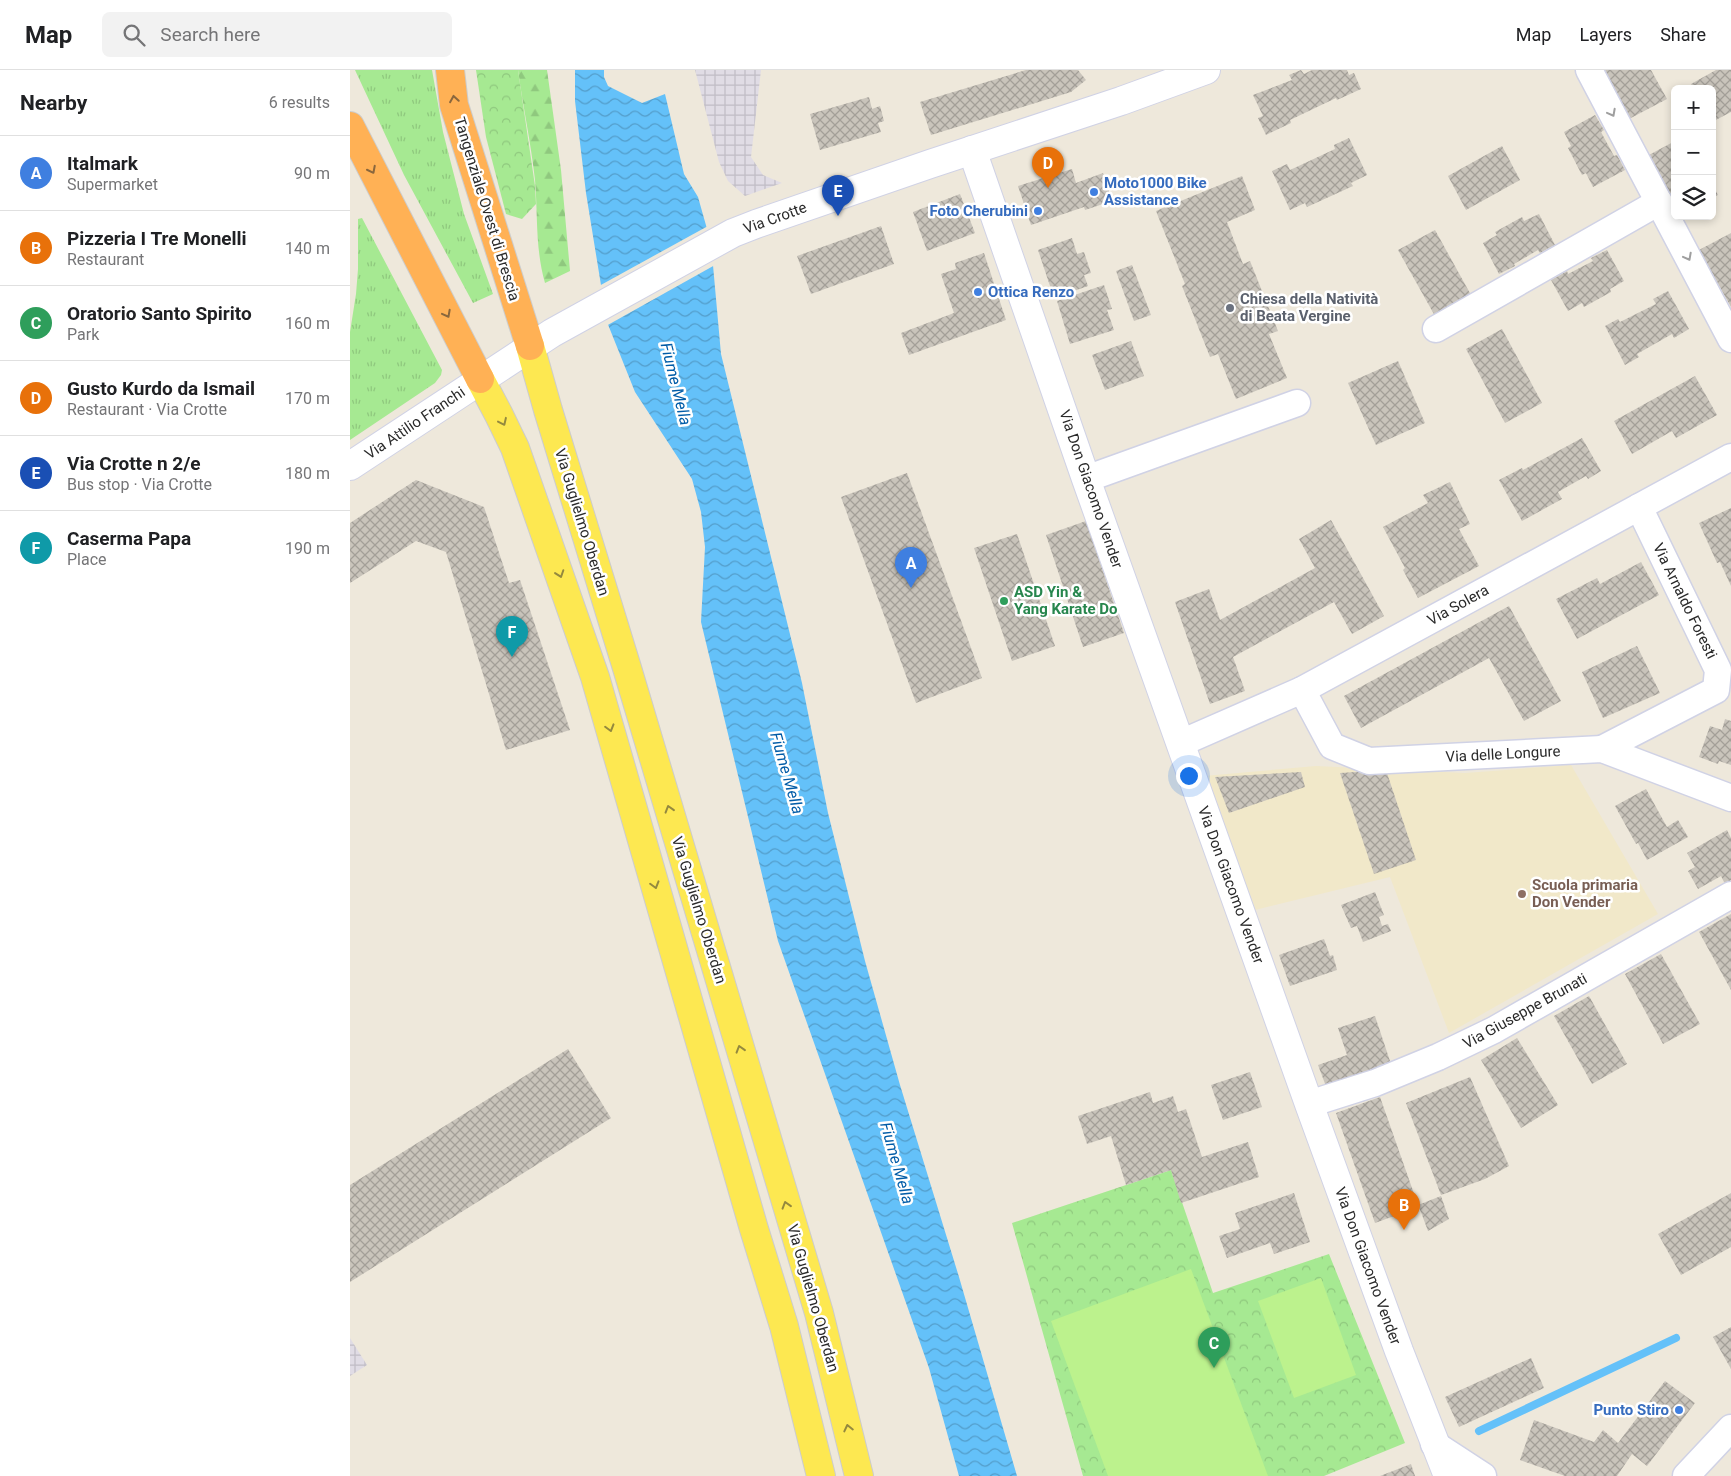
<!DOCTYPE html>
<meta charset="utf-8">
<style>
:root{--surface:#fff;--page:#f2f2f2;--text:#202124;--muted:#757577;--line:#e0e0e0;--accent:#0b8043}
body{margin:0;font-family:Roboto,sans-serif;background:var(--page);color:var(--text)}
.controls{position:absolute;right:15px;top:15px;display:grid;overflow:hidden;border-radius:8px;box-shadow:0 2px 8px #0003}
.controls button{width:45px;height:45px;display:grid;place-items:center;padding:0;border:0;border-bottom:1px solid var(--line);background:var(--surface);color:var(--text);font:25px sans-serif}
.you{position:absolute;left:838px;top:705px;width:18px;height:18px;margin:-12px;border:4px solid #fff;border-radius:50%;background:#1a73e8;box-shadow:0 0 0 8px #1a73e833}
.badge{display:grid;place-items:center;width:32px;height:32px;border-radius:50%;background:var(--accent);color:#fff;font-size:16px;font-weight:700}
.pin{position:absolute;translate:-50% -41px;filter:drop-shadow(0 1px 2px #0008)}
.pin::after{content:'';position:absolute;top:26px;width:18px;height:15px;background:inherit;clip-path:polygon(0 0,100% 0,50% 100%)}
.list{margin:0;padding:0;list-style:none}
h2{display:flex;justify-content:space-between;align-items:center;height:65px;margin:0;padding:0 20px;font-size:21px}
h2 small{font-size:16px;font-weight:400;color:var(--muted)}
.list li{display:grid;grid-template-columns:32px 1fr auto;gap:15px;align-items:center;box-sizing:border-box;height:75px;padding:0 20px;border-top:1px solid var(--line)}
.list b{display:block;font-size:19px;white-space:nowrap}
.list p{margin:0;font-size:16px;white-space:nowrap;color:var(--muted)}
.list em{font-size:16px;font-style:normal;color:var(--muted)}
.icon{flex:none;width:28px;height:28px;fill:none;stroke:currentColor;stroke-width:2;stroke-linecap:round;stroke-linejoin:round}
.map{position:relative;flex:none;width:1381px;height:1406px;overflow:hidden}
header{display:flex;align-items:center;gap:30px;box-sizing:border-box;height:70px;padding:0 25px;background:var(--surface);border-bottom:1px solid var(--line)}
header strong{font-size:24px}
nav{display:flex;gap:28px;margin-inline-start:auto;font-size:18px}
.search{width:350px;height:45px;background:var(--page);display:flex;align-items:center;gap:12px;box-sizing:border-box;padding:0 18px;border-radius:8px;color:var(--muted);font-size:19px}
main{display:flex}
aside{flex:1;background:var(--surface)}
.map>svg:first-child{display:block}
.industrial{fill:url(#industrial-grid)}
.education{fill:#f1e8c9}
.grass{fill:url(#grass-tufts)}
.forest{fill:url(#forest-firs)}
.park{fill:url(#park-crowns)}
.pitch{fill:#bcf28d}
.water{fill:url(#water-waves)}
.pier{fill:#eee8db}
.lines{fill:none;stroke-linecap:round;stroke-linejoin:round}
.stream{stroke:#64c1f9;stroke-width:8}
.building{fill:url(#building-cross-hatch)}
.street-casing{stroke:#d0d2e5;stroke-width:29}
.secondary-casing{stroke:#d0d2e5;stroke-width:30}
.primary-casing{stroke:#ccc;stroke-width:30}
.highway-casing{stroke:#ccc;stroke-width:30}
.street{stroke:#fff;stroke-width:26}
.secondary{stroke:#fff;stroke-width:28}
.primary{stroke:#fde851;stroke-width:28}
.highway{stroke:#ffb155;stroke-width:28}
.oneway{stroke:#8a673d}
.oneway2{stroke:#9f9f9f}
.oneway3{stroke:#94893e}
.shop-dot{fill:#3f7fe0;stroke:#fff;stroke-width:2}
.worship-dot{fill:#6b7280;stroke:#fff;stroke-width:2}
.leisure-dot{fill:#2e9e5b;stroke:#fff;stroke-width:2}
.education-dot{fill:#8d6e63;stroke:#fff;stroke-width:2}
.labels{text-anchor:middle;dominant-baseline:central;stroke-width:5;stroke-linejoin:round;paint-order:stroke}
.shop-label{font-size:15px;font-weight:bold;fill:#366cbe;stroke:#fff;text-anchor:start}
.street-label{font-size:15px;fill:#2a2a2a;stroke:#fff}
.worship-label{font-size:15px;font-weight:bold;fill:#5b616d;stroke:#fff;text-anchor:start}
.leisure-label{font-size:15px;font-weight:bold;fill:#27864d;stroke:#fff;text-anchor:start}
.education-label{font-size:15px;font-weight:bold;fill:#785e54;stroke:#fff;text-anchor:start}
.water-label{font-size:16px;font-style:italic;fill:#015ca7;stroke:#fff}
</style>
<header>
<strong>Map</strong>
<div class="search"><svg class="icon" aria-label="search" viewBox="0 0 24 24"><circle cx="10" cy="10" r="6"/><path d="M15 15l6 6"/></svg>Search here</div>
<nav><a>Map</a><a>Layers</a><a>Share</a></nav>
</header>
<main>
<aside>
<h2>Nearby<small>6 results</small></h2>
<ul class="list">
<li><span class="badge" style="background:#3f7fe0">A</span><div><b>Italmark</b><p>Supermarket</p></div><em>90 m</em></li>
<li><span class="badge" style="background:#e8710a">B</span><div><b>Pizzeria I Tre Monelli</b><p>Restaurant</p></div><em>140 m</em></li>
<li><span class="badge" style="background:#2e9e5b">C</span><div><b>Oratorio Santo Spirito</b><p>Park</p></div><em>160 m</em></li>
<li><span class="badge" style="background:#e8710a">D</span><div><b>Gusto Kurdo da Ismail</b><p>Restaurant · Via Crotte</p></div><em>170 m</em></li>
<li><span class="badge" style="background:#1a4fb4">E</span><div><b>Via Crotte n 2/e</b><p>Bus stop · Via Crotte</p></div><em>180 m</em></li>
<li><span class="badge" style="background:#0f9aa8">F</span><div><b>Caserma Papa</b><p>Place</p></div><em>190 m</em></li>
</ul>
</aside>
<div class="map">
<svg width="1381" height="1406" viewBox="0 0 1381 1406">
<defs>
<pattern id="industrial-grid" width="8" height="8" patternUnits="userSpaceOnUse" patternTransform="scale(1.25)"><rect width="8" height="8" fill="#e0dce5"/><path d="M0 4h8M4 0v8" fill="none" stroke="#c0bdc5"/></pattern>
<pattern id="grass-tufts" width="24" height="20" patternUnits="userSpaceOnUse" patternTransform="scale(1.25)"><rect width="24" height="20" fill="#a6e992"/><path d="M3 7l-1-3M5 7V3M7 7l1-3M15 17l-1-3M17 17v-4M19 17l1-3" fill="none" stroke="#8fc87e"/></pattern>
<pattern id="forest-firs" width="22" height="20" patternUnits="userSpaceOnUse" patternTransform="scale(1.25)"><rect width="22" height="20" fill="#a6e992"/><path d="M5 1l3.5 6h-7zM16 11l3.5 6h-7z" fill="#8fc87e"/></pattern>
<pattern id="park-crowns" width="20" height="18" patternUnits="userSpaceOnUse" patternTransform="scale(1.25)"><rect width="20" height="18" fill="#a6e992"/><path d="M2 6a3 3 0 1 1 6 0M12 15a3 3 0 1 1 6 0" fill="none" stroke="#8fc87e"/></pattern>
<pattern id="water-waves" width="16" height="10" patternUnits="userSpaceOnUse" patternTransform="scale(1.25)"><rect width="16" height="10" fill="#64c1f9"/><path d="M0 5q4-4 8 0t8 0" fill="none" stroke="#539dca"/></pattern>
<pattern id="building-cross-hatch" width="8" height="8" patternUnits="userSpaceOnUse" patternTransform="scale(1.25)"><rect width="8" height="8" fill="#c9c4bb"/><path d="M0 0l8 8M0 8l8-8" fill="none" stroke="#a39f98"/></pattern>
</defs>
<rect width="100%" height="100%" fill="#eee8db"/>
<g class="industrial">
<path d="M345,0H411L401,87L413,105L432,113L395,126L378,111L369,92Z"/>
<path d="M0,1268L17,1295L0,1306Z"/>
</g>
<path class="education" d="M1221,695L1308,844L1099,963L1040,807L901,841L854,706L966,696L1115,703Z"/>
<g class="grass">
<path d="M5,0H82L93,62L114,144L143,224L123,233L54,105Z"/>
<path d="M12,148L92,300L91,305L85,313L0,370V262L6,224L8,199V149Z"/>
</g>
<path class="forest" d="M168,0H197L211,100L220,201L195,213C185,178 188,145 185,110C181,73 173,37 168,0Z"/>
<g class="park">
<path d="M126,0H168L185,116L186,134L172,149L156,144L136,67Z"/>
<path d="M821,1100L863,1223L979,1184L1055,1373L974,1406H733L662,1153Z"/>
</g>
<g class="pitch">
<path d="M841,1199L918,1406H758L701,1251Z"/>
<path d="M971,1208L1006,1305L944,1328L908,1231Z"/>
</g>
<path class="water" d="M225,0H254V7L258,16L292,33L315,24L334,104L348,127L361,173L371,284L452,613L478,743L515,891L550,1015L609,1207L667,1406H609L579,1298L428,871L351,552L355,477L351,442L342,409L285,322L257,252L236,123L225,31Z"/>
<path class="pier" d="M358,156L363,173L365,195L256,256L249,216Z"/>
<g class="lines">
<path class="stream" d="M1129,1361L1326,1268"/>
</g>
<g class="building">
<path d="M676,0H728L736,10L721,22L581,65L570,32Z"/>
<path d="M951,0L954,4L962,0H997L999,5L1004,3L1011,19L987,30L986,28L940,50L941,53L916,65L908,48L913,46L903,25L942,10L939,5Z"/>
<path d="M1252,0H1301L1317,29L1279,49Z"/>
<path d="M1366,0H1381V42L1362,52V19H1344L1341,14Z"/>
<path d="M519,27L522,39L530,36L534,51L528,53L531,62L470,80L460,44Z"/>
<path d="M1245,45L1254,60L1251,62L1264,86L1267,85L1275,100L1243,117L1236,103L1232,105L1218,78L1221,76L1214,62Z"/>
<path d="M999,68L1017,105L1001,113L1003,116L957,137L955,133L940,140L922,101L937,94L940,100L985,79L984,75Z"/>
<path d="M1325,71V136L1297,86Z"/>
<path d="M1152,76L1170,110L1116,140L1098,106Z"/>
<path d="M722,99L726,113L753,103L762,131L735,140L734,137L681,155L668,116Z"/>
<path d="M892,106L905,140L877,152L893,194L900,191L928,261L919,264L937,308L886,329L868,284L860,287L832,216L835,214L806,141Z"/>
<path d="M1362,114L1368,125L1362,128Z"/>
<path d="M610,124L625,163L577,181L563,142Z"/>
<path d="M1189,144L1205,175L1190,183L1188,180L1164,194L1165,196L1149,204L1133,173L1147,165L1145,162L1172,147L1174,151Z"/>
<path d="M531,156L544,194L461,224L447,186Z"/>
<path d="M1085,160L1121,225L1085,246L1048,180Z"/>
<path d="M1381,163V237L1349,180Z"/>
<path d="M722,168L727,184L734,182L741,203L734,205L738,216L704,228L688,180Z"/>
<path d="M1257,180L1274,211L1260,219L1261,222L1234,237L1232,233L1218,241L1201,210L1217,201L1218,204L1243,191L1241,188Z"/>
<path d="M634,183L656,250L559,285L551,263L604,243L591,204L606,199L605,193Z"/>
<path d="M782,195L801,245L784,251L766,201Z"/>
<path d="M754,215L762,239L757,240L764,260L720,274L707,231Z"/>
<path d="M1318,221L1339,259L1324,268L1322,264L1287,284L1289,287L1275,295L1255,256L1268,249L1270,252L1306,234L1303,229Z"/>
<path d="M1152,259L1192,333L1155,353L1116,279Z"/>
<path d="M781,271L794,306L755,320L742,285Z"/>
<path d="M1048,291L1075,353L1026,375L998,313Z"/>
<path d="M1345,306L1367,345L1326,368L1322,361L1282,384L1264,351Z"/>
<path d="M1232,368L1251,401L1238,409L1236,406L1208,422L1212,429L1172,451L1149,410L1172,398L1173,400Z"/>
<path d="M557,403L632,608L566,633L491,427Z"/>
<path d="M66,410L134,437L159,513L170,510L220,660L156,680L96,482L66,471L0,513V453Z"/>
<path d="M1100,412L1120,454L1109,459L1129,496L1068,528L1053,500L1055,498L1033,457L1078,433L1073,425Z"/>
<path d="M1381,438V516L1370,492L1367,493L1349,453Z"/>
<path d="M981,450L1034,546L1002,564L984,532L883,587L895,621L860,634L825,532L859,519L870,550L965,498L949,469Z"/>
<path d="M736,451L774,563L733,577L696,465Z"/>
<path d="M667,464L705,576L662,591L624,478Z"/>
<path d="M1291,492L1309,525L1227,569L1206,529L1247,508L1250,514Z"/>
<path d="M1159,536L1211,631L1174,651L1139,588L1011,658L994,626Z"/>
<path d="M1287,576L1310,623L1253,648L1232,602Z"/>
<path d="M1375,649L1381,651V695L1369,691L1368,694L1349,687L1360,656L1372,660Z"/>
<path d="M1036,700L1066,790L1024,804L990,703Z"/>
<path d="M951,702L955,717L879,743L865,707Z"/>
<path d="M1296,719L1317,757L1328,750L1338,767L1297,790L1288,773L1286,774L1265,736Z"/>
<path d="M1377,760L1381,768V810L1375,814L1371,806L1348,819L1338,801L1345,797L1337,783Z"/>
<path d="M1025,822L1034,845L1029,847L1032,856L1038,854L1041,861L1013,872L1007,856L1001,858L991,835Z"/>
<path d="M1381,844V920L1349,862Z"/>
<path d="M974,869L980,886L983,885L987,900L940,916L929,885Z"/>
<path d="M1311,884L1350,954L1313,974L1275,904Z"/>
<path d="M1239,926L1277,994L1242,1014L1204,946Z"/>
<path d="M1025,946L1042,997L977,1019L968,995L997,985L988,958Z"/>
<path d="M1167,968L1208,1035L1171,1058L1131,990Z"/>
<path d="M218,979L261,1048L0,1212V1115Z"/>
<path d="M900,1002L912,1037L873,1050L861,1015Z"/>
<path d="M1120,1007L1159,1096L1135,1109L1091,1125L1056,1033Z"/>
<path d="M800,1022L803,1033L823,1026L828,1042L836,1039L852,1087L898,1072L909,1107L831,1133L821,1100L776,1115L761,1066L737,1074L728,1046Z"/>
<path d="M1030,1027L1068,1135L1091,1126L1099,1149L1078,1161L1069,1137L1025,1153L986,1043Z"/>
<path d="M944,1123L960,1172L924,1184L920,1173L877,1188L869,1166L890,1159L885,1143Z"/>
<path d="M1381,1123V1177L1331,1205L1308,1164Z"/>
<path d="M1381,1257V1299L1363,1267Z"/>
<path d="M1181,1288L1194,1318L1109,1357L1095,1327Z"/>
<path d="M1315,1311L1345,1333L1297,1396L1282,1384L1267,1406H1215L1170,1390L1184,1350L1244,1372L1253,1360L1268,1373Z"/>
<path d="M1061,1394L1065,1406H1030Z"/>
</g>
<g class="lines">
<defs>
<g id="street">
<path d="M1239,0L1381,269"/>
<path d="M1086,259L1309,132"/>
<path d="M736,409L947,333"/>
<path d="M952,620L982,676L1019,691L1252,679L1381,728"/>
<path d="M831,673L952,620L1381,387"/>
<path d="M1252,679L1366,620L1368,600L1289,437"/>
<path d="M959,1034L1025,1013L1088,987L1144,960L1381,825"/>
<path d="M1084,1374L1133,1406"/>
<path d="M1336,1406L1381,1358"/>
</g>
<g id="secondary">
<path d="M622,80L736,409L959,1034L1049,1281L1098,1406"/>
<path d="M0,396L202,263L383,163L406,154L580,94L771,31L856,0"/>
</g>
<g id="primary">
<path d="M180,276L198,340L277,598L469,1243L509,1406"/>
<path d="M130,309L149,345L165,378L245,607L404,1159L434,1256L471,1406"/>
</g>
<g id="highway">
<path d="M100,0L104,35L180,276"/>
<path d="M0,56L130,309"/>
</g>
</defs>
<use href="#street" class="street-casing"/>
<use href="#secondary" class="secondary-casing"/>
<use href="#primary" class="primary-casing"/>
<use href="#highway" class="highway-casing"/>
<use href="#street" class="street"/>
<use href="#secondary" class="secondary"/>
<use href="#primary" class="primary"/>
<use href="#highway" class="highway"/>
</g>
<defs><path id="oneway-chevron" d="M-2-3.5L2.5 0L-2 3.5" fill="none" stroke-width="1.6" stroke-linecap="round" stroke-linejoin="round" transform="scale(1.25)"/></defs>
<g class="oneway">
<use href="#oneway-chevron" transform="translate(104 29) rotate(-99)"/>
<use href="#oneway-chevron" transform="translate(22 100) rotate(63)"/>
<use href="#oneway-chevron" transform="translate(97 244) rotate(62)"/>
</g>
<g class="oneway2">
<use href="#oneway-chevron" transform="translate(1262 43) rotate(62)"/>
<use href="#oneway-chevron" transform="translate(1338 187) rotate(62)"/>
</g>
<g class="oneway3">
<use href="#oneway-chevron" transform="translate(153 352) rotate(65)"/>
<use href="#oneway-chevron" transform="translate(210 504) rotate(71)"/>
<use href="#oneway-chevron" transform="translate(260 658) rotate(74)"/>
<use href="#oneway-chevron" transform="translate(319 739) rotate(-107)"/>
<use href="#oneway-chevron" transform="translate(305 815) rotate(74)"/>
<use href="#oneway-chevron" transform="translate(390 979) rotate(-107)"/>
<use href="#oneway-chevron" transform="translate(436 1135) rotate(-107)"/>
<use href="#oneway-chevron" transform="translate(498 1358) rotate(-103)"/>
</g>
<g class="shop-dot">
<circle cx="744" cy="122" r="5"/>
<circle cx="688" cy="141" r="5"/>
<circle cx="628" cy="222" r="5"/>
<circle cx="1329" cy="1340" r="5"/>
</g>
<circle class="worship-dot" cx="880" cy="238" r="5"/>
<circle class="leisure-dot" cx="654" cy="531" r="5"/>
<circle class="education-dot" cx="1172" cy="824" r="5"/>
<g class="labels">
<g class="shop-label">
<text x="754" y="113">Moto1000 Bike<tspan x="754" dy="17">Assistance</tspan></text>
<text x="678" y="141" text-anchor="end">Foto Cherubini</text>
<text x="638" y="222">Ottica Renzo</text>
<text x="1319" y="1340" text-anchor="end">Punto Stiro</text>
</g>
<g class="street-label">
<text transform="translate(137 139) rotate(73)">Tangenziale Ovest di Brescia</text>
<text transform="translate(425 148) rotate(-20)">Via Crotte</text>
<text transform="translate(65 353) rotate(-34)">Via Attilio Franchi</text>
<text transform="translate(741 419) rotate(71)">Via Don Giacomo Vender</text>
<text transform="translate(232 452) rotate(73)">Via Guglielmo Oberdan</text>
<text transform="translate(1335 531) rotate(64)">Via Arnaldo Foresti</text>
<text transform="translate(1108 535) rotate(-29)">Via Solera</text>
<text transform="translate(1153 684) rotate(-3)">Via delle Longure</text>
<text transform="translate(881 815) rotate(70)">Via Don Giacomo Vender</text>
<text transform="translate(349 840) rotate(73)">Via Guglielmo Oberdan</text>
<text transform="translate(1175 941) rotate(-29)">Via Giuseppe Brunati</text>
<text transform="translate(1018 1196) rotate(70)">Via Don Giacomo Vender</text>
<text transform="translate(463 1228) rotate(74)">Via Guglielmo Oberdan</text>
</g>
<g class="worship-label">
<text x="890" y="229">Chiesa della Natività<tspan x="890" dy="17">di Beata Vergine</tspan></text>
</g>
<g class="leisure-label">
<text x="664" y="522">ASD Yin &amp;<tspan x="664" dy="17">Yang Karate Do</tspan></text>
</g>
<g class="education-label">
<text x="1182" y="815">Scuola primaria<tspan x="1182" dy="17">Don Vender</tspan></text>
</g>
<g class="water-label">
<text transform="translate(326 314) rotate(76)">Fiume Mella</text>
<text transform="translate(437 703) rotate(74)">Fiume Mella</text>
<text transform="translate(547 1093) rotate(74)">Fiume Mella</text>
</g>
</g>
</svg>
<div class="controls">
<button>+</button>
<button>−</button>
<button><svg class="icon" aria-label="layers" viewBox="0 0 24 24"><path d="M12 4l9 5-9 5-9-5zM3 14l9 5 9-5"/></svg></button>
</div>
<div class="you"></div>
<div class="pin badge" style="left:561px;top:518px;background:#3f7fe0">A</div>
<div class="pin badge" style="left:1054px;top:1160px;background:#e8710a">B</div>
<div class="pin badge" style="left:864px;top:1298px;background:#2e9e5b">C</div>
<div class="pin badge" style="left:698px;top:118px;background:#e8710a">D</div>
<div class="pin badge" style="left:488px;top:146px;background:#1a4fb4">E</div>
<div class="pin badge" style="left:162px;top:587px;background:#0f9aa8">F</div>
</div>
</main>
